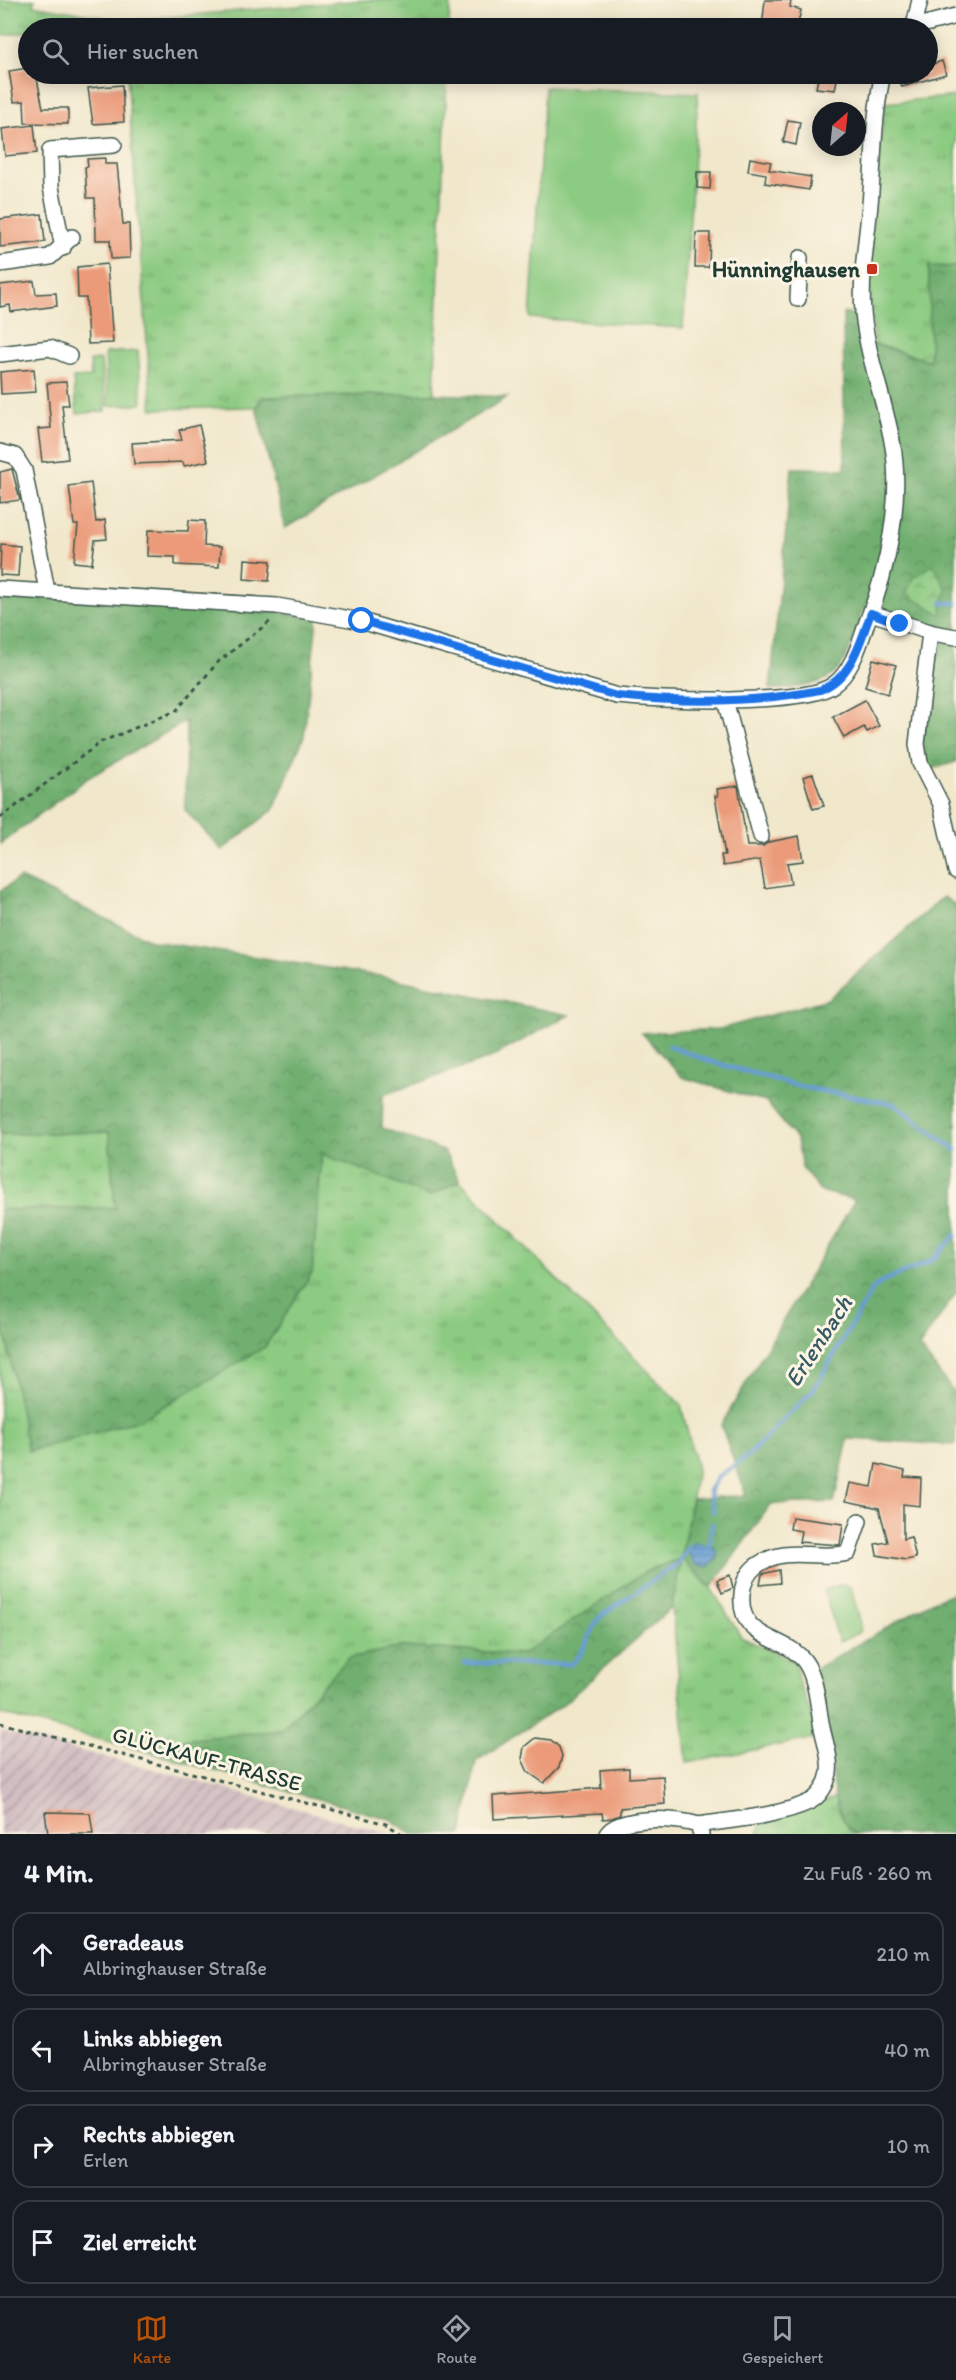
<!DOCTYPE html>
<html lang="de">
<meta charset="utf-8">
<style>
:root{--surface:#171b24;--page:#242831;--text:#f1f3f6;--muted:#9ea1a6;--line:#363941;--accent:#b45309}
body{margin:0;font-family:Itim,sans-serif;background:var(--page);color:var(--text)}
.compass{position:absolute;left:812px;top:102px;width:54px;height:54px;border-radius:50%;background:var(--surface);box-shadow:0 3px 15px #0003;rotate:27deg}
.stop{position:absolute;width:18px;height:18px;margin:-14px;border:4px solid #1a73e8;border-radius:50%;background:#fff}
.stop.end{background:#1a73e8;border-color:#fff;box-shadow:0 2px 6px #0008}
.list{margin:0;padding:0;list-style:none}
h2{display:flex;justify-content:space-between;align-items:center;height:78px;margin:0;padding:0 24px;font-size:26px}
h2 small{font-size:20px;font-weight:400;color:var(--muted)}
.list li{display:grid;grid-template-columns:39px 1fr auto;gap:18px;align-items:center;box-sizing:border-box;height:84px;margin:0 12px 12px;padding:0 12px;border:2px solid var(--line);border-radius:18px}
.list b{display:block;font-size:22px;white-space:nowrap}
.list p{margin:0;font-size:20px;white-space:nowrap;color:var(--muted)}
.list em{font-size:20px;font-style:normal;color:var(--muted)}
.icon{flex:none;width:33px;height:33px;fill:none;stroke:currentColor;stroke-width:2;stroke-linecap:round;stroke-linejoin:round}
.map{position:relative;flex:none;width:956px;height:1834px;overflow:hidden}
.search{position:absolute;background:var(--surface);box-shadow:0 3px 15px #0003;left:18px;right:18px;top:18px;height:66px;display:flex;align-items:center;gap:15px;box-sizing:border-box;padding:0 21px;border-radius:33px;color:var(--muted);font-size:22px}
.sheet{height:462px;background:var(--surface)}
nav{display:flex;justify-content:space-around;align-items:center;box-sizing:border-box;height:84px;border-top:2px solid var(--line);background:var(--surface);font-size:16px;color:var(--muted)}
nav a{display:grid;justify-items:center;gap:3px}
nav .on{color:var(--accent)}
.map>svg:first-child{display:block}
.industrial{fill:url(#industrial-furrows)}
.grass{fill:url(#grass-tufts);stroke:#56845b;stroke-width:1.5}
.forest{fill:url(#forest-crowns);stroke:#487652;stroke-width:1.5}
.wetland{fill:url(#wetland-marsh);stroke:#56845b;stroke-width:1.5}
.pitch{fill:#8ccb82;stroke:#56845b;stroke-width:1.5}
.water{fill:url(#water-rules);stroke:#436d84;stroke-width:1.5}
.lines{fill:none;stroke-linecap:round;stroke-linejoin:round}
.stream{stroke:#679dd4;stroke-width:4.5}
.building{fill:#eb9b7a}
.minor-casing{stroke:#3e574b;stroke-width:18}
.path{stroke:#3e574b;stroke-width:3;stroke-dasharray:4.5 4.5;stroke-linecap:butt}
.minor{stroke:#fff;stroke-width:15}
.route{stroke:#1a73e8;stroke-width:8}
.poi-dot{fill:#c8321e;stroke:#fcf5e5;stroke-width:2}
.labels{text-anchor:middle;dominant-baseline:central;stroke-width:6;stroke-linejoin:round;paint-order:stroke}
.poi-label{font-size:22px;font-weight:bold;fill:#1f3d34;stroke:#fcf5e5;text-anchor:end}
.street-label{font-size:22px;fill:#1f3d34;stroke:#fcf5e5}
.water-label{font-size:24px;font-style:italic;fill:#355a64;stroke:#fcf5e5}
</style>
<div class="map">
<svg width="956" height="1834" viewBox="0 0 956 1834">
<defs>
<pattern id="industrial-furrows" width="10" height="10" patternUnits="userSpaceOnUse" patternTransform="scale(1.5)"><rect width="10" height="10" fill="#d2bec2"/><path d="M-1 1l2-2M0 10L10 0M9 11l2-2" fill="none" stroke="#aa9c9e"/></pattern>
<pattern id="grass-tufts" width="24" height="20" patternUnits="userSpaceOnUse" patternTransform="scale(1.5)"><rect width="24" height="20" fill="#8ccb82"/><path d="M3 7l-1-3M5 7V3M7 7l1-3M15 17l-1-3M17 17v-4M19 17l1-3" fill="none" stroke="#72a66b"/></pattern>
<pattern id="forest-crowns" width="20" height="18" patternUnits="userSpaceOnUse" patternTransform="scale(1.5)"><rect width="20" height="18" fill="#71af70"/><path d="M2 6a3 3 0 1 1 6 0M12 15a3 3 0 1 1 6 0" fill="none" stroke="#5c905d"/></pattern>
<pattern id="wetland-marsh" width="20" height="14" patternUnits="userSpaceOnUse" patternTransform="scale(1.5)"><rect width="20" height="14" fill="#8ccb82"/><path d="M1 5h8M5 5V1M11 12h8M15 12V8" fill="none" stroke="#72a66b"/></pattern>
<pattern id="water-rules" width="6" height="5" patternUnits="userSpaceOnUse" patternTransform="scale(1.5)"><rect width="6" height="5" fill="#679dd4"/><path d="M0 2.5h6" fill="none" stroke="#5481ad"/></pattern>
</defs>
<rect width="100%" height="100%" fill="#fcf5e5"/>
<filter id="ink" filterUnits="userSpaceOnUse"><feTurbulence type="fractalNoise" baseFrequency=".0167" numOctaves="2"/><feDisplacementMap in="SourceGraphic" scale="12" xChannelSelector="R" yChannelSelector="G"/><feConvolveMatrix kernelMatrix="1 2 1 2 8 2 1 2 1" color-interpolation-filters="sRGB"/></filter>
<filter id="wash" filterUnits="userSpaceOnUse"><feTurbulence type="fractalNoise" baseFrequency=".008" numOctaves="4" result="noise"/><feDisplacementMap in="SourceGraphic" scale="24" xChannelSelector="R" yChannelSelector="G"/><feGaussianBlur stdDeviation="1.35" result="paint"/><feColorMatrix in="noise" values="0 0 0 0 0 0 0 0 0 0 0 0 0 0 0 0 0 1.4 0 .05"/><feComposite in="paint" operator="in"/></filter>
<g filter="url(#wash)">
<rect width="100%" height="100%" fill="#f1e8cc"/>
<path class="industrial" d="M0,1731L157,1770L389,1834H0Z"/>
<g class="grass">
<path d="M0,0H35L33,5L123,21L366,0H450L449,28H123L122,21L59,28H28V32L0,36Z"/>
<path d="M127,74H447L434,394L263,397L256,407L152,409Z"/>
<path d="M956,96V267L929,266L931,361L875,344L869,286L870,245L885,103Z"/>
<path d="M101,360L106,411L77,414L73,378L91,377L90,361Z"/>
<path d="M109,1132L115,1208L0,1210V1134Z"/>
<path d="M322,1153L430,1196L460,1181L681,1405L697,1470L681,1558L711,1588L741,1637L795,1662L798,1680L820,1737L687,1763L672,1607L681,1558L523,1654L402,1647L349,1658L281,1730L126,1746L0,1714V1308L29,1450L312,1273Z"/>
<path d="M835,1798L848,1829L856,1834H758L762,1820Z"/>
</g>
<g class="forest">
<path d="M929,266L956,267V630L922,626L864,608C842,673 842,686 770,689L792,468L845,469L843,313L858,315L862,341L930,361Z"/>
<path d="M434,394L508,397L285,528L256,407L263,397Z"/>
<path d="M0,596L256,608L317,619L304,736L274,809L222,850L185,810L186,721L88,778L0,844Z"/>
<path d="M934,638L956,641V762L928,770L922,744Z"/>
<path d="M20,878L152,941L379,976L569,1015L490,1058L383,1095L382,1128L444,1151L460,1181L430,1196L322,1154L312,1273L265,1347L140,1420L28,1451L0,1308V1210L115,1208L109,1132L0,1134V891Z"/>
<path d="M943,897L956,905V1293L919,1347L956,1395L955,1445L848,1439L834,1502L771,1504L711,1588L681,1558L672,1607L561,1706L476,1761L462,1834H412L390,1819L126,1746L281,1730L349,1658L402,1647L523,1654L645,1572L681,1558L692,1499L746,1495L721,1425L855,1200L820,1191L802,1168L797,1140L766,1102L682,1077L642,1033L720,1029L828,999Z"/>
<path d="M953,1593H956V1834H856C829,1817 832,1762 828,1734C824,1712 819,1691 815,1669L933,1601Z"/>
</g>
<path class="wetland" d="M933,564L947,590L942,603V615L906,594L913,578Z"/>
<g class="pitch">
<path d="M545,87L698,93L683,328L530,318Z"/>
<path d="M138,351L142,404L108,406L105,353Z"/>
<path d="M840,1585L851,1587L861,1624L860,1632L839,1642L824,1590Z"/>
</g>
<path class="water" d="M695,1542L715,1548L718,1557L708,1567L695,1565L688,1551Z"/>
<g class="lines">
<g class="stream">
<path d="M942,603H956"/>
<path d="M669,1046L712,1062L802,1087L894,1104L956,1150"/>
<path d="M713,1511L709,1491L718,1477L748,1456L814,1389L872,1290L881,1282L931,1261L956,1235"/>
<path d="M709,1546L712,1524"/>
<path d="M464,1663L572,1664C586,1652 589,1630 601,1616L677,1564L689,1547"/>
</g>
</g>
<g id="blocks">
<g class="building">
<path d="M765,0H791L790,7L801,10L797,28H762Z"/>
<path d="M942,61L946,74L902,87L898,74H927V66Z"/>
<path d="M28,68V74H36L43,108H68V124L25,123L24,101L14,102L9,71Z"/>
<path d="M819,74H838L835,90L816,88Z"/>
<path d="M122,85L124,122L93,124L88,88Z"/>
<path d="M788,120L800,122L796,145L783,142Z"/>
<path d="M34,125L37,153L5,156L2,129Z"/>
<path d="M105,158V164H117L123,224H129L130,258L111,259L110,240H96L95,198H87L85,167L88,166L87,159Z"/>
<path d="M750,158L771,162L769,170L811,177L809,190L765,183L766,174L748,171Z"/>
<path d="M697,172H711L710,189L697,188Z"/>
<path d="M42,214L45,242L0,247V219Z"/>
<path d="M696,233H710L709,267H695Z"/>
<path d="M107,264L113,343L88,344L86,298H78L77,267Z"/>
<path d="M34,281L36,294L56,293L57,306L11,312L10,305L0,307V285Z"/>
<path d="M34,369L36,392L1,394L0,372Z"/>
<path d="M66,382L69,405H62L68,459L42,462L38,429L51,428L47,383Z"/>
<path d="M199,425L208,461L184,466L183,462L134,464L132,443L182,440L179,430Z"/>
<path d="M12,469L20,500L0,503V472Z"/>
<path d="M91,483L96,522L105,520L107,539L95,540L92,564L74,562L78,525H74L69,486Z"/>
<path d="M189,520L205,521L204,546L220,547L219,567L175,565V557L147,556L148,530L188,531Z"/>
<path d="M1,544L20,546L18,576L0,575Z"/>
<path d="M245,559L271,561L269,581L244,579Z"/>
<path d="M873,659L896,665L888,694L865,687Z"/>
<path d="M865,700L879,726L867,732L864,727L844,738L833,717Z"/>
<path d="M813,774L824,806L813,809L803,777Z"/>
<path d="M738,786L747,846H763L769,842L799,836L803,861L787,863L791,884L765,888L760,860L723,866L721,855H725L715,796H718L717,789Z"/>
<path d="M876,1464L905,1471L904,1477L921,1478L920,1506L903,1504V1539L911,1537L916,1558L906,1560L877,1555L875,1544L888,1542L879,1508L846,1501L850,1483L872,1487Z"/>
<path d="M792,1517L843,1524L840,1545L799,1542L801,1531L790,1529Z"/>
<path d="M779,1570L780,1583L760,1585L762,1574Z"/>
<path d="M730,1575L733,1588L722,1593L717,1580Z"/>
<path d="M535,1738L551,1740L559,1747L562,1756L559,1767L544,1783L528,1772L522,1759L524,1747Z"/>
<path d="M629,1768V1778L663,1776L665,1804L620,1808V1815L612,1818L603,1819L602,1813L494,1819L493,1796L601,1788L600,1770Z"/>
<path d="M45,1812L90,1813L93,1834H48Z"/>
</g>
</g>
</g>
<g filter="url(#ink)">
<use href="#blocks" fill-opacity="0" stroke="#3e574b" stroke-width="1.5"/>
<g class="lines">
<defs>
<g id="minor">
<path d="M914,26L920,0"/>
<path d="M910,28L956,16"/>
<path d="M63,248L51,187L50,150L114,145"/>
<path d="M0,264L50,257L72,237"/>
<path d="M798,299L800,258"/>
<path d="M0,354L50,348L69,356"/>
<path d="M0,452L15,456L24,470L47,591"/>
<path d="M0,589L277,606L361,621L617,696C656,700 805,706 833,685C852,672 860,643 867,622C888,569 903,497 892,441C884,398 867,356 863,312C860,277 867,239 870,204C874,161 873,115 883,74"/>
<path d="M871,613L933,633L956,637"/>
<path d="M930,632L917,744L920,763L941,804L956,871"/>
<path d="M725,700L761,836"/>
<path d="M607,1834C620,1815 678,1818 698,1825"/>
<path d="M701,1834L698,1825C730,1820 780,1816 809,1802C820,1797 827,1784 829,1773C831,1758 825,1742 822,1728C818,1708 817,1679 805,1662C785,1634 738,1642 742,1594C743,1584 747,1573 756,1566C787,1544 817,1561 848,1553L859,1521"/>
</g>
</defs>
<use href="#minor" class="minor-casing"/>
<g class="path">
<path d="M0,818L101,742L176,711L218,662L272,620"/>
<path d="M0,1723L364,1818L386,1824L402,1834"/>
</g>
<use href="#minor" class="minor"/>
</g>
</g>
<g class="lines" filter="url(#ink)">
<path class="route" d="M362,621L617,696C684,703 754,703 820,690C852,678 860,642 871,613L900,624"/>
</g>
<rect class="poi-dot" x="866" y="263" width="12" height="12" rx="3"/>
<g class="labels">
<g class="poi-label">
<text x="860" y="269">Hünninghausen</text>
</g>
<g class="street-label">
<text transform="translate(207 1759) rotate(15)">GLÜCKAUF-TRASSE</text>
</g>
<g class="water-label">
<text transform="translate(818 1341) rotate(-57)">Erlenbach</text>
</g>
</g>
</svg>
<svg class="compass" viewBox="-18 -18 36 36"><path d="M0-13l5 13h-10z" fill="#e53935"/><path d="M0 13l5-13h-10z" fill="#9ea1a6"/></svg>
<div class="stop" style="left:362px;top:621px"></div>
<div class="stop end" style="left:900px;top:624px"></div>
<div class="search"><svg class="icon" aria-label="search" viewBox="0 0 24 24"><circle cx="10" cy="10" r="6"/><path d="M15 15l6 6"/></svg>Hier suchen</div>
</div>
<section class="sheet">
<h2>4 Min.<small>Zu Fuß · 260 m</small></h2>
<ul class="list">
<li><svg class="icon" aria-label="ahead" viewBox="0 0 24 24"><path d="M12 20V5M6 11l6-6 6 6"/></svg><div><b>Geradeaus</b><p>Albringhauser Straße</p></div><em>210 m</em></li>
<li><svg class="icon" aria-label="left" viewBox="0 0 24 24"><path d="M17 20v-9H6M10 6l-5 5 5 5"/></svg><div><b>Links abbiegen</b><p>Albringhauser Straße</p></div><em>40 m</em></li>
<li><svg class="icon" aria-label="right" viewBox="0 0 24 24"><path d="M7 20v-9h11M14 6l5 5-5 5"/></svg><div><b>Rechts abbiegen</b><p>Erlen</p></div><em>10 m</em></li>
<li><svg class="icon" aria-label="arrive" viewBox="0 0 24 24"><path d="M6 21V4h12l-3 4 3 4H6"/></svg><div><b>Ziel erreicht</b></div></li>
</ul>
</section>
<nav>
<a class="on"><svg class="icon" aria-label="map" viewBox="0 0 24 24"><path d="M3 6l6-2 6 2 6-2v14l-6 2-6-2-6 2zM9 4v14M15 6v14"/></svg>Karte</a>
<a><svg class="icon" aria-label="directions" viewBox="0 0 24 24"><path d="M12 3l9 9-9 9-9-9zM9 14v-3h6M13 9l2 2-2 2"/></svg>Route</a>
<a><svg class="icon" aria-label="saved" viewBox="0 0 24 24"><path d="M7 4h10v16l-5-4-5 4z"/></svg>Gespeichert</a>
</nav>
